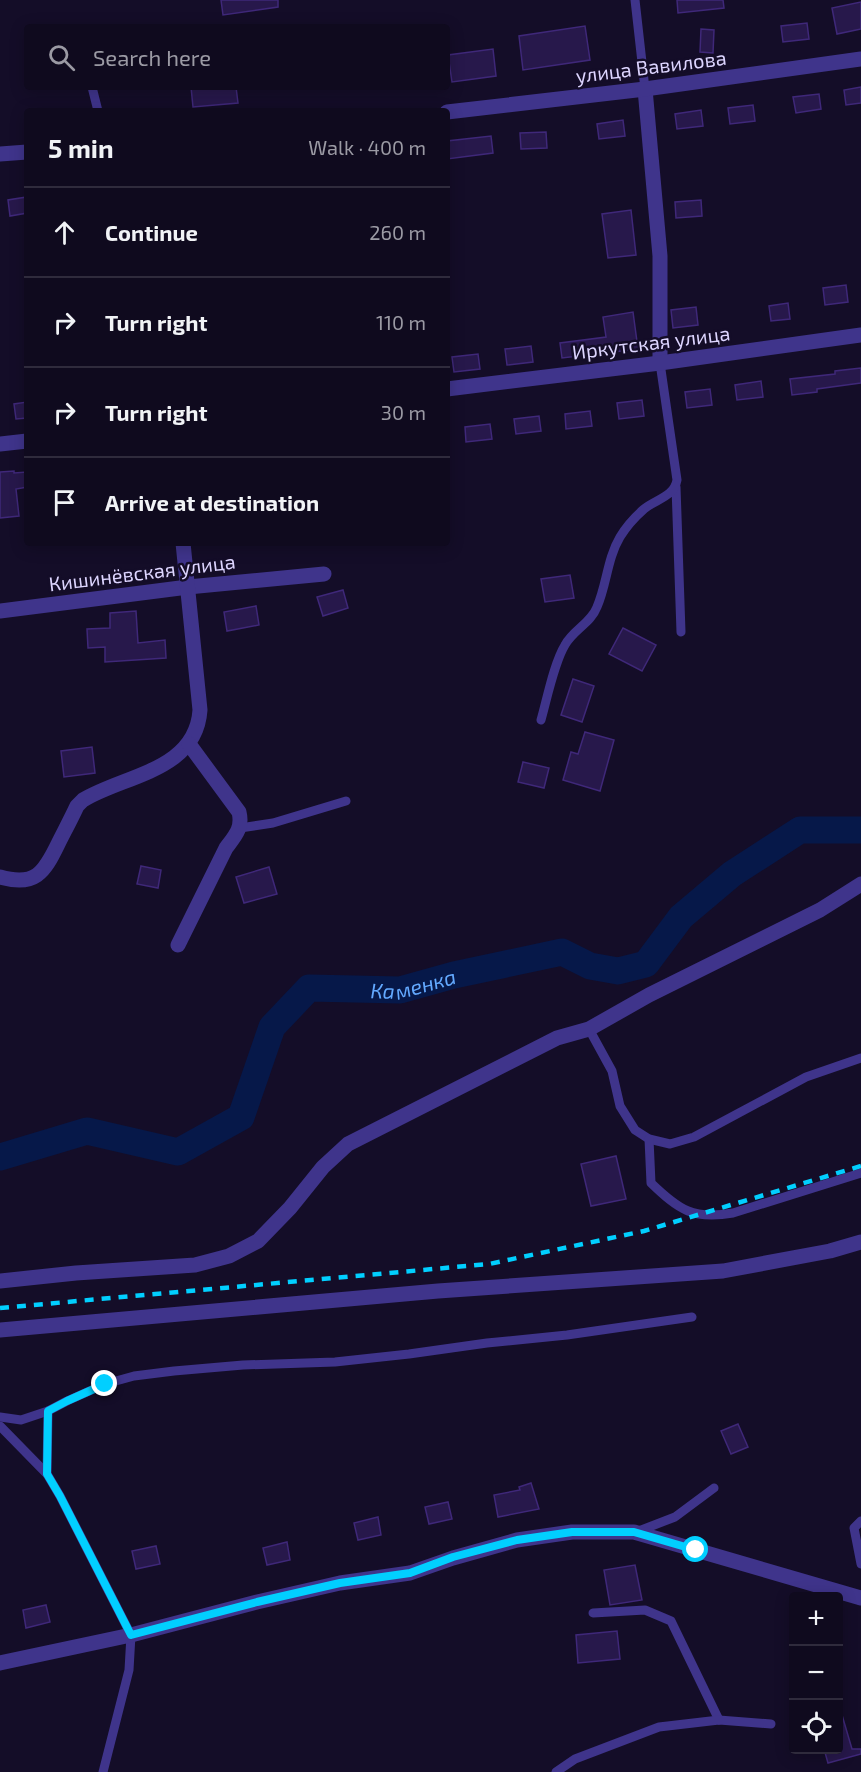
<!DOCTYPE html>
<meta charset="utf-8">
<style>
:root{--surface:#0f0a1e;--page:#181327;--text:#f1f3f6;--muted:#9b9aa4;--line:#2f2b3c}
body{margin:0;font-family:"Exo 2",sans-serif;background:var(--page);color:var(--text)}
.controls{position:absolute;right:18px;bottom:18px;display:grid;overflow:hidden;border-radius:6px;box-shadow:0 3px 15px #0003}
.controls button{width:54px;height:54px;display:grid;place-items:center;padding:0;border:0;border-bottom:2px solid var(--line);background:var(--surface);color:var(--text);font:30px sans-serif}
.stop{position:absolute;width:18px;height:18px;margin:-14px;border:4px solid #01cfff;border-radius:50%;background:#fff}
.stop.end{background:#01cfff;border-color:#fff;box-shadow:0 2px 6px #0008}
.list{margin:0;padding:0;list-style:none}
h2{display:flex;justify-content:space-between;align-items:center;height:78px;margin:0;padding:0 24px;font-size:26px}
h2 small{font-size:20px;font-weight:400;color:var(--muted)}
.list li{display:grid;grid-template-columns:39px 1fr auto;gap:18px;align-items:center;box-sizing:border-box;height:90px;padding:0 24px;border-top:2px solid var(--line)}
.list b{display:block;font-size:22px;white-space:nowrap}
.list em{font-size:20px;font-style:normal;color:var(--muted)}
.icon{flex:none;width:33px;height:33px;fill:none;stroke:currentColor;stroke-width:2;stroke-linecap:round;stroke-linejoin:round}
.map{position:relative;flex:none;width:861px;height:1772px;overflow:hidden}
.search{position:absolute;background:var(--surface);box-shadow:0 3px 15px #0003;left:24px;top:24px;width:426px;height:66px;display:flex;align-items:center;gap:15px;box-sizing:border-box;padding:0 21px;border-radius:6px;color:var(--muted);font-size:22px}
.panel{position:absolute;background:var(--surface);box-shadow:0 3px 15px #0003;left:24px;top:108px;width:426px;height:438px;border-radius:6px}
.map>svg:first-child{display:block}
.lines{fill:none;stroke-linecap:round;stroke-linejoin:round}
.river{stroke:#061849;stroke-width:27}
.building{fill:#27184b;stroke:#3f2879;stroke-width:1.5}
.service{stroke:#3f348b;stroke-width:9}
.minor{stroke:#3f348b;stroke-width:15}
.tertiary{stroke:#3f348b;stroke-width:15}
.rail{stroke:#01cfff;stroke-width:4.5;stroke-dasharray:9 8;stroke-linecap:butt}
.route{stroke:#01cfff;stroke-width:8}
.labels{text-anchor:middle;dominant-baseline:central;stroke-width:5;stroke-linejoin:round;paint-order:stroke}
.street-label{font-size:20px;fill:#ddd5ff;stroke:#140d28}
.water-label{font-size:21px;font-style:italic;fill:#63a9ff;stroke:#140d28}
</style>
<div class="map">
<svg width="861" height="1772" viewBox="0 0 861 1772">
<rect width="100%" height="100%" fill="#140d28"/>
<g class="lines">
<path class="river" id="s1" d="M0,1157L87,1131L178,1152L241,1117L272,1027L309,988L400,990L454,975L562,952L590,966L618,971L646,964L681,917L732,874L800,830H861"/>
</g>
<g class="building">
<path d="M221,0H278V7L223,15Z"/>
<path d="M677,0H723L724,8L678,13Z"/>
<path d="M861,2V29L837,34L832,8Z"/>
<path d="M807,23L809,39L783,42L781,26Z"/>
<path d="M585,26L590,60L523,70L519,36Z"/>
<path d="M701,29L714,30L713,53L700,52Z"/>
<path d="M493,49L496,76L452,82L448,55Z"/>
<path d="M191,87H236L238,103L193,107Z"/>
<path d="M861,87V103L846,105L844,90Z"/>
<path d="M819,94L821,109L796,113L793,97Z"/>
<path d="M753,105L755,121L730,124L728,108Z"/>
<path d="M701,110L703,126L677,129L675,114Z"/>
<path d="M623,120L625,136L599,139L597,124Z"/>
<path d="M546,132L547,148L521,149L520,133Z"/>
<path d="M491,136L493,153L447,159V141Z"/>
<path d="M27,197V213L10,216L8,200Z"/>
<path d="M701,200L702,216L676,218L675,202Z"/>
<path d="M631,210L636,255L608,258L602,214Z"/>
<path d="M846,285L848,302L825,305L823,288Z"/>
<path d="M788,303L790,319L771,321L769,306Z"/>
<path d="M696,307L698,325L673,328L671,310Z"/>
<path d="M633,312L638,349L562,358L560,343L606,337L603,317Z"/>
<path d="M531,346L533,362L507,365L505,349Z"/>
<path d="M478,354L480,369L454,372L452,357Z"/>
<path d="M861,368V383L817,389V392L792,395L790,379L835,374V371Z"/>
<path d="M761,381L763,397L737,400L735,385Z"/>
<path d="M710,389L712,405L687,408L685,392Z"/>
<path d="M642,400L644,416L619,419L617,403Z"/>
<path d="M27,402V418L16,419L14,404Z"/>
<path d="M590,411L592,426L566,429L565,414Z"/>
<path d="M539,416L541,431L516,434L514,419Z"/>
<path d="M490,424L492,439L466,442L465,427Z"/>
<path d="M14,471V473L27,472V487L16,489L19,516L0,518V472Z"/>
<path d="M570,575L574,598L545,602L541,579Z"/>
<path d="M343,590L348,608L323,616L317,597Z"/>
<path d="M256,606L259,625L227,631L224,612Z"/>
<path d="M136,611L138,643L165,640L166,658L105,662V647L88,648L87,629L110,628V613Z"/>
<path d="M623,628L656,645L642,671L609,654Z"/>
<path d="M573,679L594,686L582,722L561,715Z"/>
<path d="M585,732L614,740L600,791L563,780L571,752L578,754Z"/>
<path d="M92,747L95,773L64,777L61,751Z"/>
<path d="M523,762L549,768L544,788L518,782Z"/>
<path d="M141,866L161,870L158,888L137,884Z"/>
<path d="M269,867L277,894L244,903L236,877Z"/>
<path d="M616,1156L626,1199L591,1206L581,1164Z"/>
<path d="M738,1424L748,1447L731,1454L721,1431Z"/>
<path d="M531,1483L539,1509L498,1517L494,1495L520,1490L519,1487Z"/>
<path d="M448,1502L452,1519L429,1524L425,1507Z"/>
<path d="M378,1517L381,1535L358,1540L354,1523Z"/>
<path d="M287,1542L290,1560L267,1565L263,1548Z"/>
<path d="M156,1546L160,1564L136,1569L132,1551Z"/>
<path d="M635,1565L642,1600L610,1605L604,1570Z"/>
<path d="M46,1605L50,1622L26,1628L23,1610Z"/>
<path d="M617,1631L620,1659L578,1663L576,1635Z"/>
<path d="M838,1715H842L852,1749H861V1754L828,1763L824,1749H838Z"/>
</g>
<g class="lines">
<g class="service">
<path d="M635,0L645,89"/>
<path d="M92,87L98,111"/>
<path d="M676,487L681,632"/>
<path d="M541,720C547,699 554,663 565,645C573,630 591,623 597,607C607,584 607,559 620,537C626,527 636,516 644,509C656,499 674,497 677,480L660,363"/>
<path d="M240,828L273,823L346,801"/>
<path d="M589,1029L612,1071L620,1106L635,1130L649,1139L670,1144L694,1137L806,1077L861,1058"/>
<path d="M649,1139L651,1183C679,1210 693,1220 733,1213L861,1173"/>
<path d="M48,1411L47,1474L60,1496L131,1635L129,1670L103,1772"/>
<path d="M0,1417L21,1420L48,1411L67,1401L105,1384L134,1376L174,1371L243,1365L335,1362L409,1354L487,1343L567,1335L692,1317"/>
<path d="M0,1426L47,1474"/>
<path d="M861,1521L854,1528L861,1564"/>
<path d="M636,1532L675,1517L714,1488"/>
<path d="M593,1613L645,1610L671,1621L719,1720"/>
<path d="M556,1772L575,1759L659,1727L719,1720L771,1724"/>
</g>
<g class="minor">
<path d="M645,89L660,256V363"/>
<path d="M447,389L660,363L861,335"/>
<path d="M0,444L27,441"/>
<path d="M0,611L188,587L324,574"/>
<path d="M0,877C35,887 44,873 58,844C64,832 71,819 77,806L83,800C124,775 196,771 200,710L183,543"/>
<path d="M178,945L226,848C235,836 243,828 239,812L189,744"/>
<path d="M0,1281L76,1273L195,1265L229,1256L258,1241L290,1208L323,1167L348,1144L557,1038L589,1029L649,995L820,910L861,884"/>
<path d="M0,1330L438,1291L723,1271L830,1251L861,1242"/>
<path d="M0,1663L131,1635L257,1602L340,1583L410,1573L453,1558L517,1540L572,1532H634L861,1598"/>
</g>
<g class="tertiary">
<path d="M447,112L645,89L861,59"/>
<path d="M0,154L27,152"/>
</g>
<path class="rail" d="M0,1308L489,1264L644,1231L861,1166"/>
</g>
<g class="lines">
<path class="route" d="M105,1384L67,1401L48,1411L47,1474L60,1496L131,1635L257,1602L340,1583L410,1573L453,1557L517,1540L572,1532H634L696,1550"/>
</g>
<g class="labels">
<g class="street-label">
<text transform="translate(651 66) rotate(-7)">улица Вавилова</text>
<text transform="translate(651 342) rotate(-7)">Иркутская улица</text>
<text transform="translate(142 572) rotate(-7)">Кишинёвская улица</text>
</g>
<g class="water-label">
<text stroke="none"><textPath href="#s1" startOffset="510">Каменка</textPath></text>
</g>
</g>
</svg>
<div class="controls">
<button>+</button>
<button>−</button>
<button><svg class="icon" aria-label="locate" viewBox="0 0 24 24"><circle cx="12" cy="12" r="6"/><path d="M12 2v4M12 18v4M2 12h4M18 12h4"/></svg></button>
</div>
<div class="stop" style="left:696px;top:1550px"></div>
<div class="stop end" style="left:105px;top:1384px"></div>
<div class="search"><svg class="icon" aria-label="search" viewBox="0 0 24 24"><circle cx="10" cy="10" r="6"/><path d="M15 15l6 6"/></svg>Search here</div>
<section class="panel">
<h2>5 min<small>Walk · 400 m</small></h2>
<ul class="list">
<li><svg class="icon" aria-label="ahead" viewBox="0 0 24 24"><path d="M12 20V5M6 11l6-6 6 6"/></svg><div><b>Continue</b></div><em>260 m</em></li>
<li><svg class="icon" aria-label="right" viewBox="0 0 24 24"><path d="M7 20v-9h11M14 6l5 5-5 5"/></svg><div><b>Turn right</b></div><em>110 m</em></li>
<li><svg class="icon" aria-label="right" viewBox="0 0 24 24"><path d="M7 20v-9h11M14 6l5 5-5 5"/></svg><div><b>Turn right</b></div><em>30 m</em></li>
<li><svg class="icon" aria-label="arrive" viewBox="0 0 24 24"><path d="M6 21V4h12l-3 4 3 4H6"/></svg><div><b>Arrive at destination</b></div></li>
</ul>
</section>
</div>
